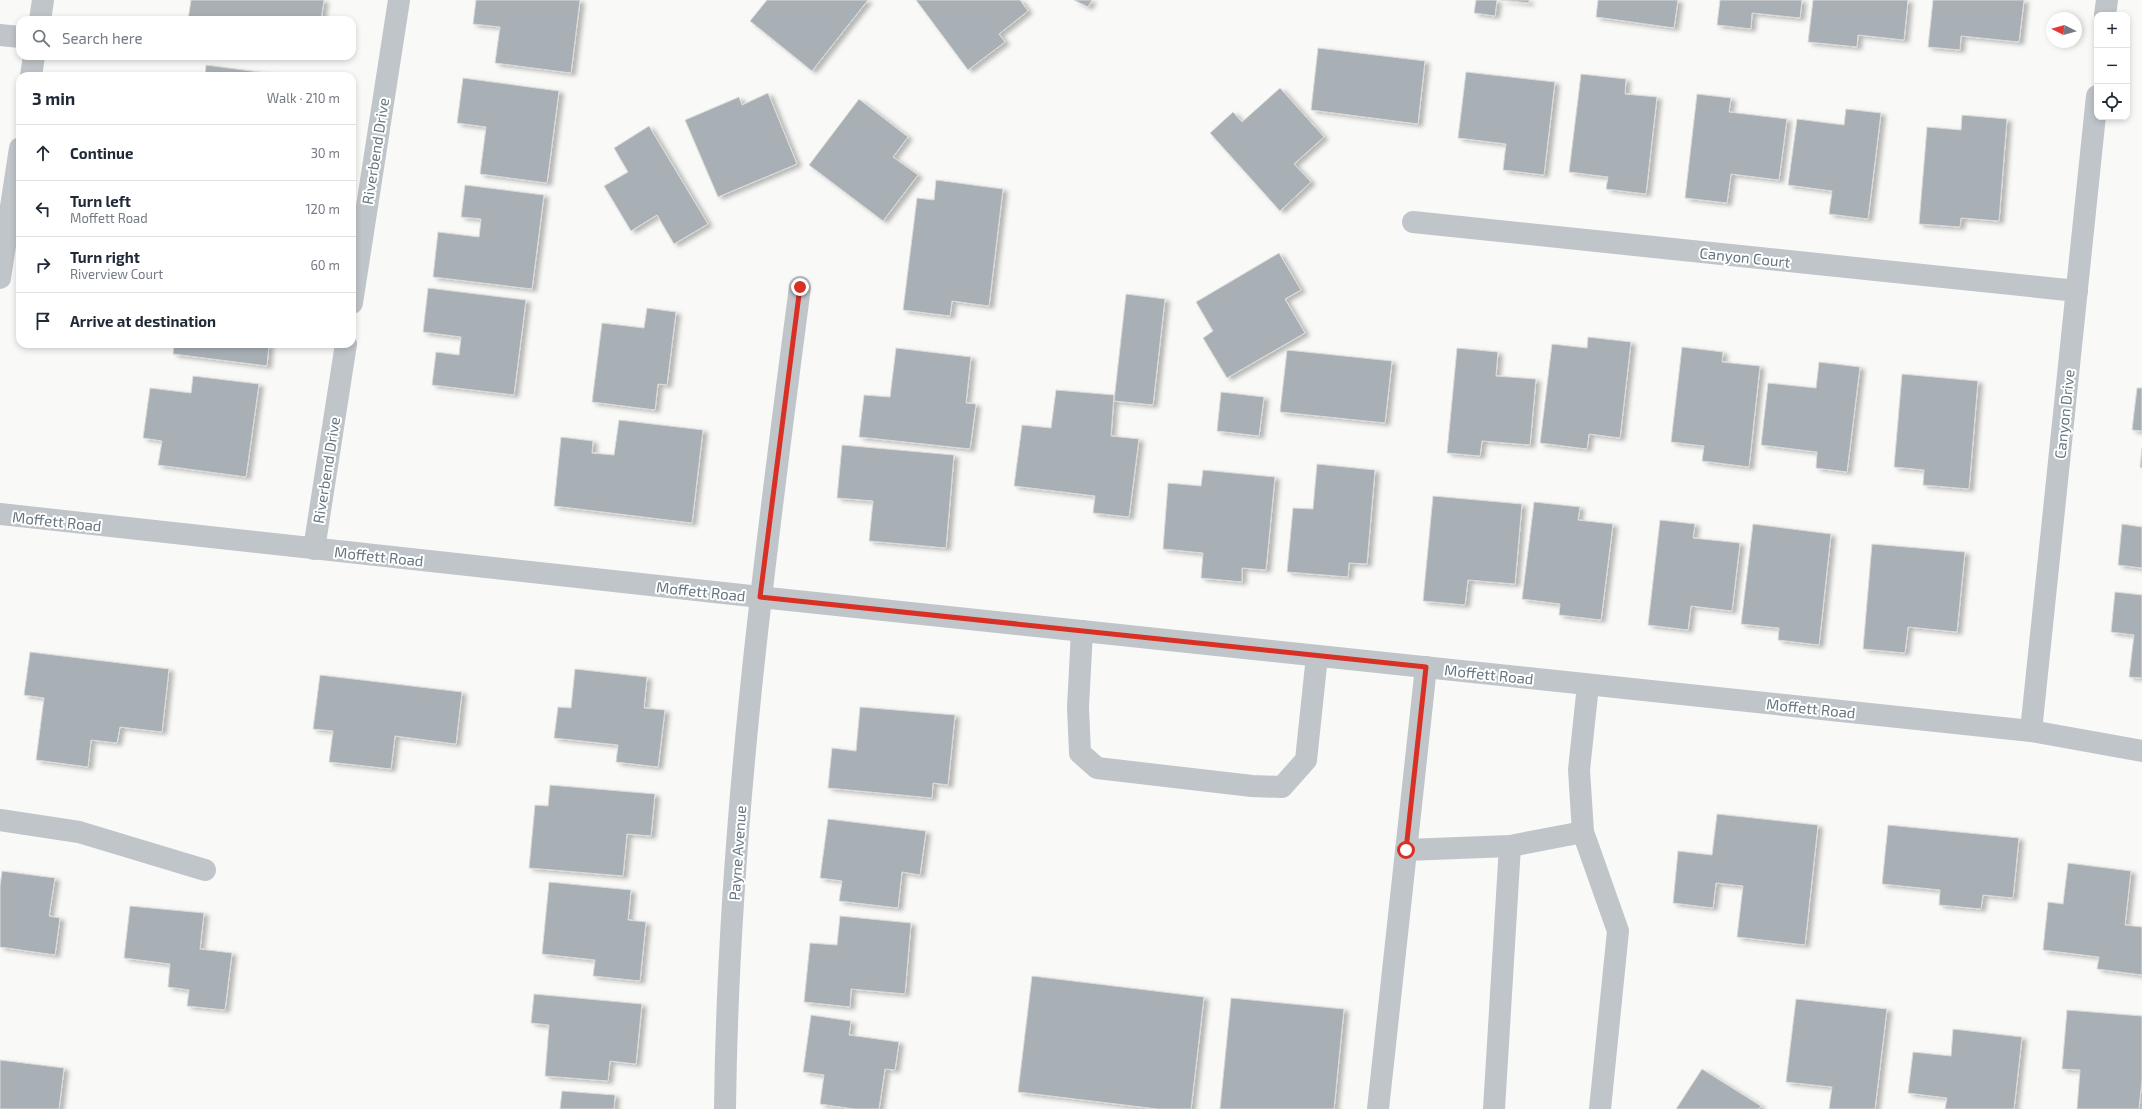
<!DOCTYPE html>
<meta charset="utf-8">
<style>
:root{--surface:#fff;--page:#f2f2f3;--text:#1f2937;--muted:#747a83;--line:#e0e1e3}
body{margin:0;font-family:"Exo 2",sans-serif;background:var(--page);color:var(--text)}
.controls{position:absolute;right:12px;top:12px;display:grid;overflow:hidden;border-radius:8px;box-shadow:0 2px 6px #0003}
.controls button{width:36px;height:36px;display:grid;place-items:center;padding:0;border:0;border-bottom:1px solid var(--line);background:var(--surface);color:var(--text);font:20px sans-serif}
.compass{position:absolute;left:2046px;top:12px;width:36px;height:36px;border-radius:50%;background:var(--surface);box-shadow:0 2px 6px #0003;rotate:276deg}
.stop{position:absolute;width:12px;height:12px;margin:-9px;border:3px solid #d93025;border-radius:50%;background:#fff}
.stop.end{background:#d93025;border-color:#fff;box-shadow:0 1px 4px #0008}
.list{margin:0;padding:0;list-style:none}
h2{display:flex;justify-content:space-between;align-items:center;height:52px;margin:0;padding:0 16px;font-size:17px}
h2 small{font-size:13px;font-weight:400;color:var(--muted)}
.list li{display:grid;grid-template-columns:26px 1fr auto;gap:12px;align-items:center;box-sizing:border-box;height:56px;padding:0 16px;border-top:1px solid var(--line)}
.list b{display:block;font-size:15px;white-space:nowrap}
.list p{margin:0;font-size:13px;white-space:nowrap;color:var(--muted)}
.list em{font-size:13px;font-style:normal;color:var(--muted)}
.icon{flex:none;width:22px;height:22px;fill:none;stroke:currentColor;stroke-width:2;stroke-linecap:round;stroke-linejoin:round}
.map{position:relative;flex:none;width:2142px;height:1109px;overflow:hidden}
.search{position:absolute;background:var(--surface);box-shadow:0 2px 6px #0003;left:16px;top:16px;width:340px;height:44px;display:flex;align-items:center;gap:10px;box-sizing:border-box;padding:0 14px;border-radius:12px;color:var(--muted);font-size:15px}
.panel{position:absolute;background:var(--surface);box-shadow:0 2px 6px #0003;left:16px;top:72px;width:340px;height:276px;border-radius:12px}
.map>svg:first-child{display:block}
.building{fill:#a8b0b6;stroke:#dbdbd9;filter:url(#shadow)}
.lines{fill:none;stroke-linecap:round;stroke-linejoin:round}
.minor{stroke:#c0c5c9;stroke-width:22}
.route{stroke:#d93025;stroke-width:5}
.labels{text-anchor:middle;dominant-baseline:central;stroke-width:4;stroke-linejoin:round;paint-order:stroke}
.street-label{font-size:15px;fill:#667581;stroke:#fff}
</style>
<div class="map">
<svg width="2142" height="1109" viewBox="0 0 2142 1109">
<defs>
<filter id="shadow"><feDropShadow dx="4.5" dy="2.5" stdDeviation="2" flood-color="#0004"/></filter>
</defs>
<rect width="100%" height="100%" fill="#f9f9f7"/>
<g class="building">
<path d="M191,0H324L321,20H188Z"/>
<path d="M476,0H580L571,73L495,63L500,27L473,24Z"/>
<path d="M767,0H868L812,71L750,21Z"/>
<path d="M916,0H1020L1028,11L999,34L1005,42L968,70Z"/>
<path d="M1074,0H1092L1088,7Z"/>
<path d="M1476,0H1497L1495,16L1474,13Z"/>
<path d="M1501,0H1529V3Z"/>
<path d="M1598,0H1678L1674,28L1596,17Z"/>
<path d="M1720,0H1802L1800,18L1752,13L1751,29L1717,25Z"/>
<path d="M1813,0H1908L1904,40L1858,35L1857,47L1808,42Z"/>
<path d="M1933,0H2024L2019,42L1961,36L1960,50L1928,47Z"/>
<path d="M1318,48L1425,61L1418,124L1311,110Z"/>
<path d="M206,65L274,74V76H205Z"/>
<path d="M1466,72L1555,82L1544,175L1503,170L1506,144L1458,138Z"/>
<path d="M1581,74L1626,79L1625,94L1657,97L1646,194L1606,189L1608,177L1569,172Z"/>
<path d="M463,78L559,91L547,183L480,174L486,127L457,123Z"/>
<path d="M1280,88L1324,137L1294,164L1311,182L1280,211L1210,133L1233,112L1242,122Z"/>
<path d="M768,93L797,164L718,197L685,120L739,97L742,105Z"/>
<path d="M1697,94L1731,98L1729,112L1787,119L1779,180L1731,174L1727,203L1685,198Z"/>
<path d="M859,99L908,137L893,157L918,175L883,221L809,165Z"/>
<path d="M1846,109L1881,113L1868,219L1829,214L1832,191L1788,185L1797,119L1844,125Z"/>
<path d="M1962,115L2007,119L1999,221L1961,218L1960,227L1919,224L1927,127L1961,130Z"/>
<path d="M649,126L708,224L674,244L657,215L631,231L604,186L628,172L614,148Z"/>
<path d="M936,180L1003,189L989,306L952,301L950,316L903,310L917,198L934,200Z"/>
<path d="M465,185L544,195L532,289L433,277L438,232L479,237L481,219L461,217Z"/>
<path d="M1279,253L1301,290L1285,299L1305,333L1227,378L1203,338L1213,331L1196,302Z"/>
<path d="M428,288L526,300L514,395L432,385L436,352L459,355L461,337L423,332Z"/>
<path d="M1126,294L1165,299L1153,405L1114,401Z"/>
<path d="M647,308L676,312L667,385L658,384L655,410L592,402L602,323L644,328Z"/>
<path d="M1588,337L1631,342L1620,438L1589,434L1587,449L1540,443L1552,344L1587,348Z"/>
<path d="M174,344H269L267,366L173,354Z"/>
<path d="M1682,347L1723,352L1722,362L1760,366L1749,467L1702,461L1704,446L1671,442Z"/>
<path d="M896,348L971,357L966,403L976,404L970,449L859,437L864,395L890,397Z"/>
<path d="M1457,348L1498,352L1496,376L1536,379L1530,445L1482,441L1480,456L1447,453Z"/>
<path d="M1287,350L1392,361L1385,423L1280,412Z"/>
<path d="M1819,362L1860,367L1847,472L1816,468L1817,452L1761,445L1768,383L1816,388Z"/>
<path d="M1902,374L1978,381L1969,489L1923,485L1924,470L1894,467Z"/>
<path d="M193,376L259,384L246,477L158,465L162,441L143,438L150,388L191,393Z"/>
<path d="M2137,388H2142V431L2132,430Z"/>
<path d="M1056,390L1114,395L1111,436L1139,439L1129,517L1093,513L1095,496L1014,486L1022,425L1051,428Z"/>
<path d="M1221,392L1264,397L1259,436L1217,431Z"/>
<path d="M619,420L703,430L692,523L554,506L561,437L593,441L592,453L614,455Z"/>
<path d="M842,445L954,455L946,548L869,541L873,501L837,498Z"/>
<path d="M2142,448V468L2140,467Z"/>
<path d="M1317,464L1375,470L1367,564L1349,563L1348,577L1287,572L1293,508L1313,509Z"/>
<path d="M1203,470L1275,477L1266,570L1242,568V582L1201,578L1203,553L1163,549L1168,483L1201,486Z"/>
<path d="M1433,496L1522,504L1515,584L1468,580L1465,605L1423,601Z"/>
<path d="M1534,502L1580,507L1578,520L1613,524L1601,620L1559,615L1560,604L1522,599Z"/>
<path d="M1660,520L1695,524L1693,538L1740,543L1732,611L1691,606L1688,630L1648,625Z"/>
<path d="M1753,524L1831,534L1819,645L1778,640L1779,628L1741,624Z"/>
<path d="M2122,524L2142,527V568L2118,565Z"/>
<path d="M1872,544L1965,552L1957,632L1908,627L1905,653L1863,649Z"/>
<path d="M2115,592L2142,595V678L2129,677L2134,635L2111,632Z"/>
<path d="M30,652L169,669L162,732L120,727L117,743L91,740L88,767L36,760L44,698L24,695Z"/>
<path d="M575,669L647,677L644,708L665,710L658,767L616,762L618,745L554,738L558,707L571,708Z"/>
<path d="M320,675L462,692L456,744L395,736L391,769L329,762L333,731L313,729Z"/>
<path d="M860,707L955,715L948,785L933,783L932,798L828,788L832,748L856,751Z"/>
<path d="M550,785L655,794L651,836L627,834L623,876L529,868L535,805L548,806Z"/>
<path d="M1717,814L1818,825L1805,945L1737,937L1743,886L1716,883L1713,908L1673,903L1678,851L1712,855Z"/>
<path d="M828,819L926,831L920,875L902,872L898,908L839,901L842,881L820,878Z"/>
<path d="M1888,825L2019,838L2013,898L1983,895L1981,909L1939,905L1940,890L1882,884Z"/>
<path d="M2068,863L2131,871L2125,925L2142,927V975L2097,969L2099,957L2043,950L2048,902L2063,904Z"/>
<path d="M2,871L55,878L49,916L60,918L55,955L0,947V886Z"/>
<path d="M549,882L631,890L628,920L646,922L640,981L593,976L595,960L542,954Z"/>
<path d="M130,906L204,913L200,949L232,953L225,1010L187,1006L189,990L168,987L170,964L124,958Z"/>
<path d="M840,916L911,923L905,994L851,989L850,1007L804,1002L810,943L837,945Z"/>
<path d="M1032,976L1204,997L1191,1109H1157L1018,1092Z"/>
<path d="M534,994L642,1004L636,1064L610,1061L608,1081L545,1076L549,1025L531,1023Z"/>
<path d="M1231,998L1344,1009L1334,1109H1220Z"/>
<path d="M1796,999L1887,1009L1875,1109H1829L1832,1087L1786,1082Z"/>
<path d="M2067,1010L2142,1016V1080L2139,1109H2077L2080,1070L2062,1069Z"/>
<path d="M811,1015L851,1021L849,1035L899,1042L895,1070L885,1069L879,1109H854L820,1104L824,1075L803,1072Z"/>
<path d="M1953,1029L2022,1037L2014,1109H1945L1947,1098L1908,1093L1913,1052L1951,1056Z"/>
<path d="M0,1060L64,1068L59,1109H0Z"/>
<path d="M1702,1069L1761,1106L1759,1109H1676Z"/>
<path d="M562,1091L615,1095L614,1109H560Z"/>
</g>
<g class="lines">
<g class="minor">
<path d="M2105,15L2107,0"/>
<path d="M40,20L43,0"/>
<path d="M0,35L20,37"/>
<path d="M31,76L34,56"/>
<path d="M1413,222L2077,291"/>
<path d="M0,278L20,148"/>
<path d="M352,303L399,0"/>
<path d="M0,514L760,597L2031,731L2142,751"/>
<path d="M314,549L346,344"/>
<path d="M1082,631L1078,707L1080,753L1097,768L1252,786L1282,787L1306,760L1317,656"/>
<path d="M1588,685L1579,770L1583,832L1618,931L1600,1109"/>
<path d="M2031,731L2097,96"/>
<path d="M0,820L79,832L205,870"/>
<path d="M1406,850L1510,846L1583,832"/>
<path d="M725,1109C728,833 764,560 800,287"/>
<path d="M1378,1109L1426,667"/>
<path d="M1494,1109L1510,846"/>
</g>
</g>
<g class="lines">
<path class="route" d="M800,287L760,597L1426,667L1406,850"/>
</g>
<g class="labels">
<g class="street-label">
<text transform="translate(375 151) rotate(-81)">Riverbend Drive</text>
<text transform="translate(1745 257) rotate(6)">Canyon Court</text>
<text transform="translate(2064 414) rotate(-84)">Canyon Drive</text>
<text transform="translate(326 470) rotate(-81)">Riverbend Drive</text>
<text transform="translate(57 521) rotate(6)">Moffett Road</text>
<text transform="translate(379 556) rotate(6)">Moffett Road</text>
<text transform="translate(701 591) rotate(6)">Moffett Road</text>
<text transform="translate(1489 674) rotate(6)">Moffett Road</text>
<text transform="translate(1811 708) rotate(6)">Moffett Road</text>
<text transform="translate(737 853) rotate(-86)">Payne Avenue</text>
</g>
</g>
</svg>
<div class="controls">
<button>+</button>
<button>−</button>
<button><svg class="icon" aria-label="locate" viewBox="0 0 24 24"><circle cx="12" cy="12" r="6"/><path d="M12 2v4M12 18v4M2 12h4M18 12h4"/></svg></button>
</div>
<svg class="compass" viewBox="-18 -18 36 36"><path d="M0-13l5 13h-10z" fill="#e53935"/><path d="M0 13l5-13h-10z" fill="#747a83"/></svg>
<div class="stop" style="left:1406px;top:850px"></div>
<div class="stop end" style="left:800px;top:287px"></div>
<div class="search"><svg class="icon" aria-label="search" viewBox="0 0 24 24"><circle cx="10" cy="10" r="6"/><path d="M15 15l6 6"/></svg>Search here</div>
<section class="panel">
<h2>3 min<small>Walk · 210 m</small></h2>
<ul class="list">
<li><svg class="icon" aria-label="ahead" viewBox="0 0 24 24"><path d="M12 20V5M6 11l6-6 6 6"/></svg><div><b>Continue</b></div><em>30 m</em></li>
<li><svg class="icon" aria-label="left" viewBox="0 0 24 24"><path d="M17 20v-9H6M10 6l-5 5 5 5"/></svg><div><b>Turn left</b><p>Moffett Road</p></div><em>120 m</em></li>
<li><svg class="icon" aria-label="right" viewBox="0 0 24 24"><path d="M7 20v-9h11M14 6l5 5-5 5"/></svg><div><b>Turn right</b><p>Riverview Court</p></div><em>60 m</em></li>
<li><svg class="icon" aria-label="arrive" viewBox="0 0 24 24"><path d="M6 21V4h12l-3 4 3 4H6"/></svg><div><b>Arrive at destination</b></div></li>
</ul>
</section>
</div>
